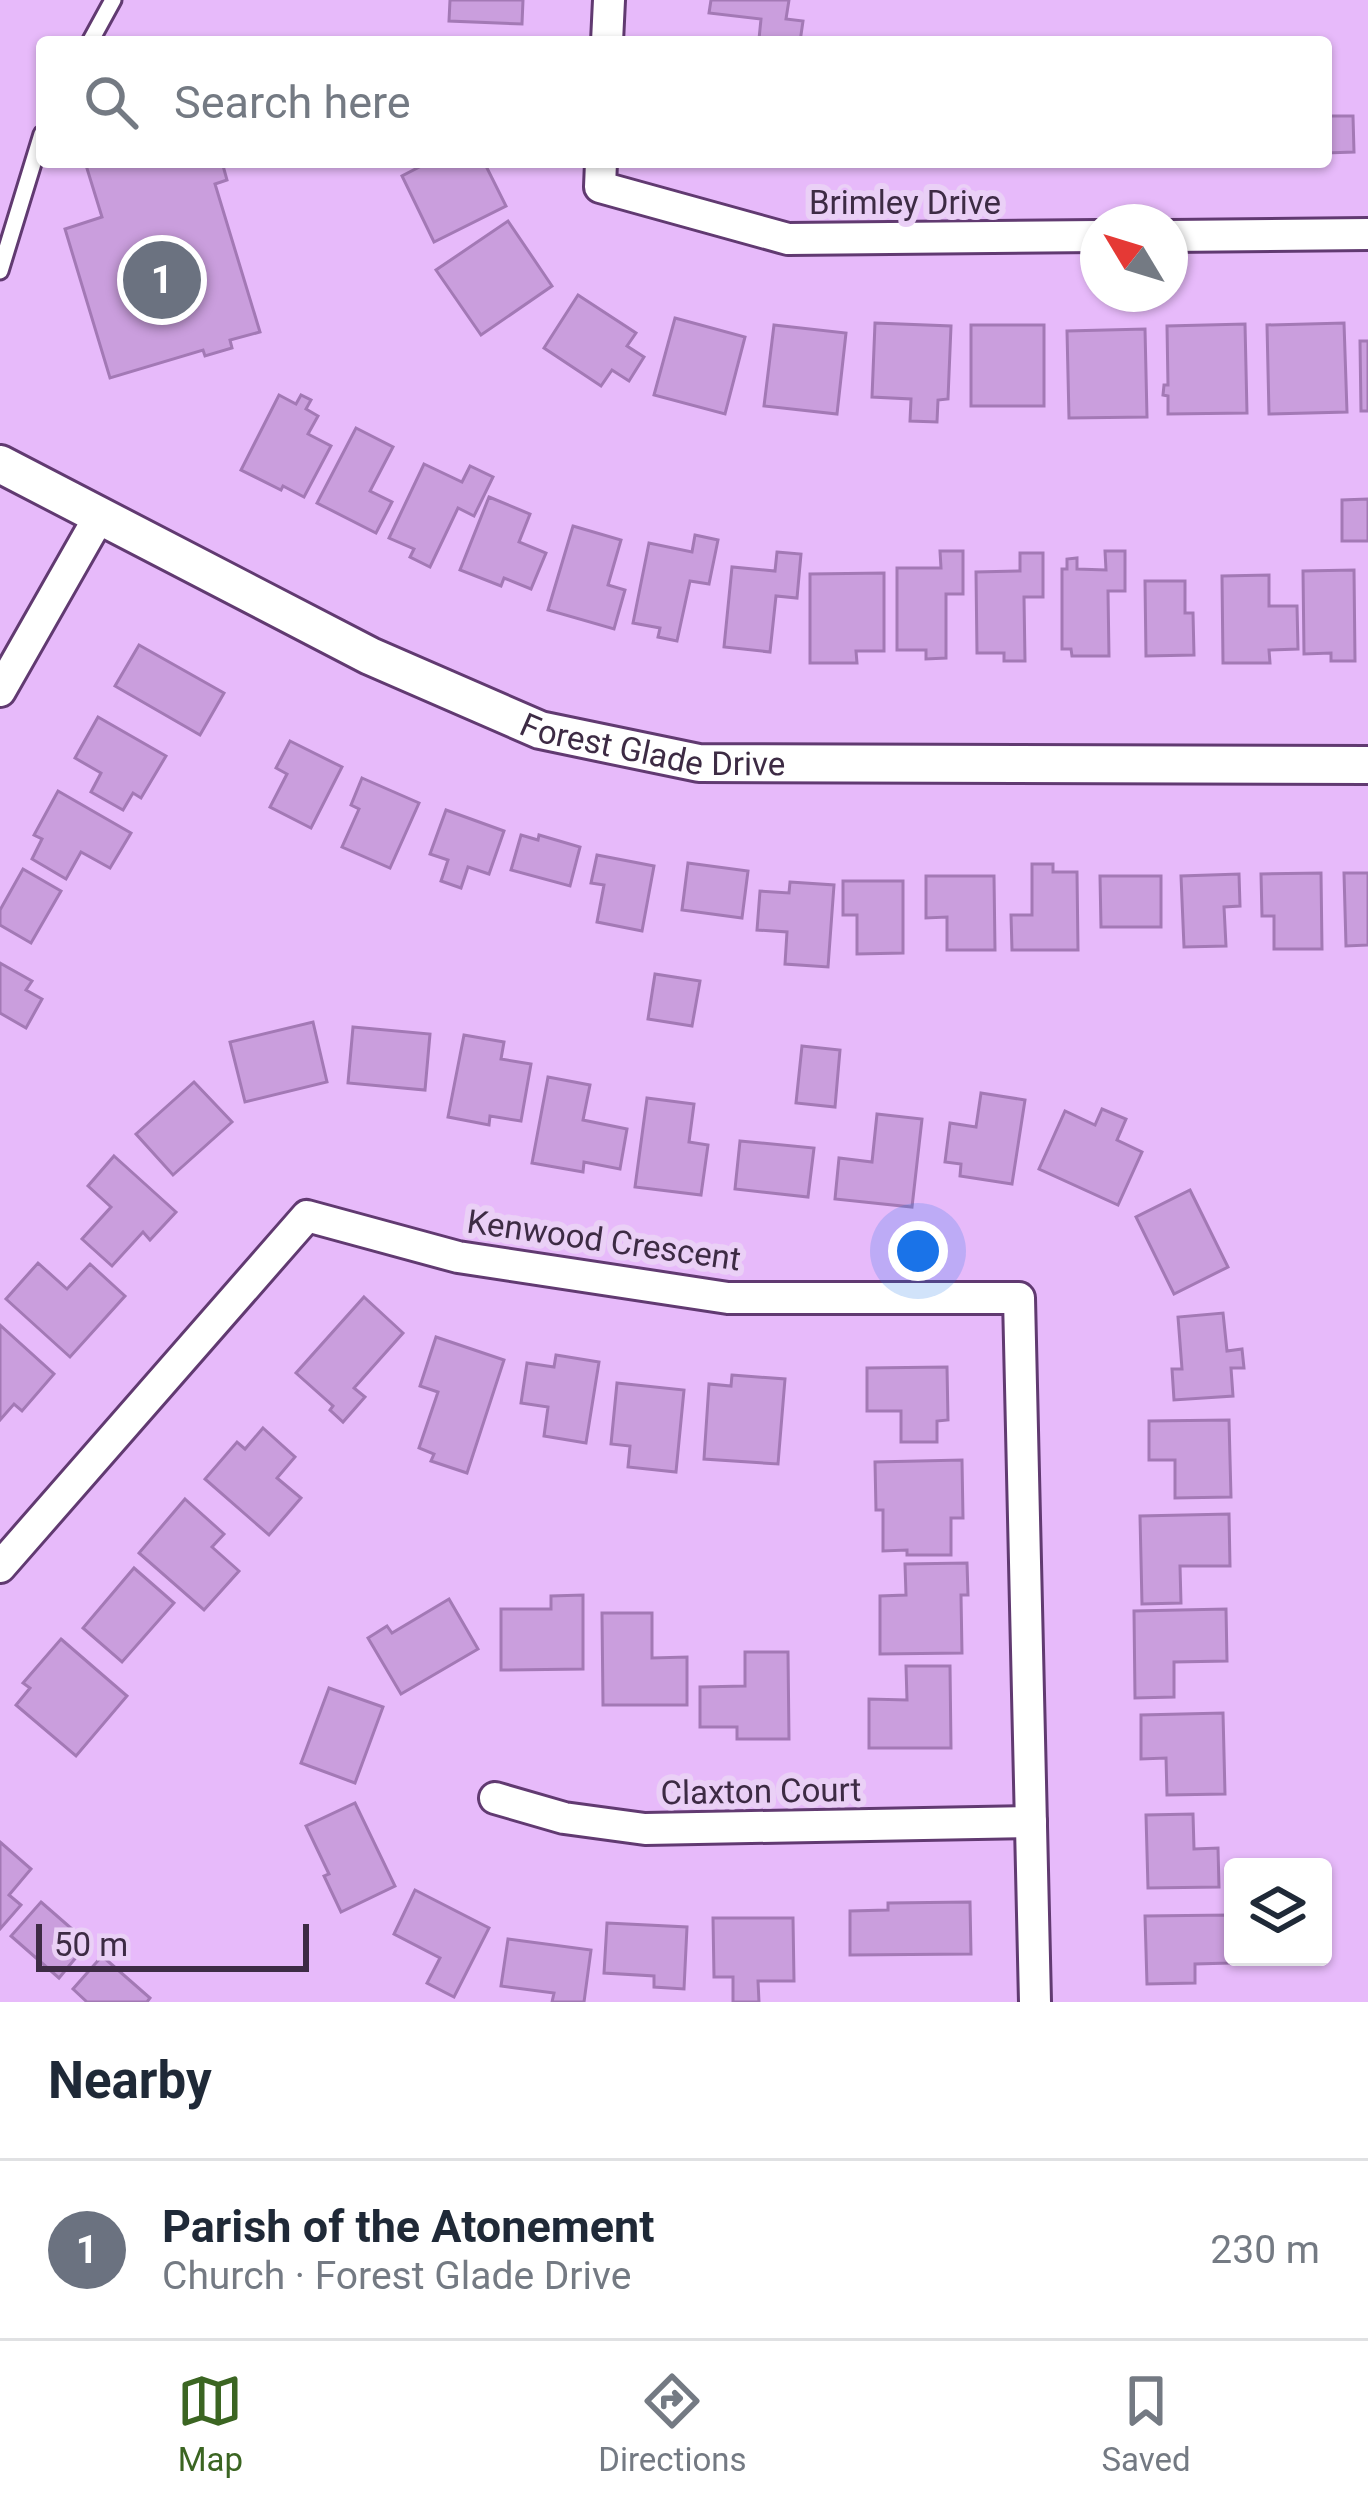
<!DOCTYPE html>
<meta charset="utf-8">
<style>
:root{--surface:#fff;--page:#f6f6f7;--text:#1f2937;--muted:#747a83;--line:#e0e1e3;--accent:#3b6522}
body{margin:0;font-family:Roboto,sans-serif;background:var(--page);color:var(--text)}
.controls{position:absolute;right:36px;bottom:36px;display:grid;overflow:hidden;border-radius:12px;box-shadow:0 3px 9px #0004}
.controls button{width:108px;height:108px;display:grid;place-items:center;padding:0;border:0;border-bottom:3px solid var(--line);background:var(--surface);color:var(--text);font:60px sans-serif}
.compass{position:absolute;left:1080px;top:204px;width:108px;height:108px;border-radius:50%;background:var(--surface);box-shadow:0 3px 9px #0004;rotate:308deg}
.scale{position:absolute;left:36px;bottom:30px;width:273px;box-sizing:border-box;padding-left:12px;border:6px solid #3d2b44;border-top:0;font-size:33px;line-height:42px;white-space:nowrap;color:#3d2b44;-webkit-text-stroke:9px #ead0f6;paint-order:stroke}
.you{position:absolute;left:918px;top:1251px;width:42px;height:42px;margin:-30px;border:9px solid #fff;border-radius:50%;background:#1a73e8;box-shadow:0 0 0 18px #1a73e833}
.badge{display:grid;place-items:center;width:78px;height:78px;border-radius:50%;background:var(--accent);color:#fff;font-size:39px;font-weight:700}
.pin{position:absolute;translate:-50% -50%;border:6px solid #fff;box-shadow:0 3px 12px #0006}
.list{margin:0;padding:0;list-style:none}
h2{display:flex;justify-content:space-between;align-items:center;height:156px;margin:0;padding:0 48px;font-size:51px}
h2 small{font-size:39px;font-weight:400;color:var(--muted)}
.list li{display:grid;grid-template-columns:78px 1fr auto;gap:36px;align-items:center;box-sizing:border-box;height:180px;padding:0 48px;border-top:3px solid var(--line)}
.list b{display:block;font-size:45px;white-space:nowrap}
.list p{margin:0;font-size:39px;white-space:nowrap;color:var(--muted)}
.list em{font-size:39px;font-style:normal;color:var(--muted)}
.icon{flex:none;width:66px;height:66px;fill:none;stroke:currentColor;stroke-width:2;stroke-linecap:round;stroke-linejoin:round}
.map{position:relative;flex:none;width:1368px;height:2002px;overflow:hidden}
.search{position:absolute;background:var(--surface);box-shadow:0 3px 9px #0004;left:36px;right:36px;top:36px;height:132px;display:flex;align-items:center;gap:30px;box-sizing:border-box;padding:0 42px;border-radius:12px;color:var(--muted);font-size:45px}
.sheet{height:336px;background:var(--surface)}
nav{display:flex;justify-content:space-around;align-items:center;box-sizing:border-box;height:168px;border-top:3px solid var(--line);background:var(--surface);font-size:33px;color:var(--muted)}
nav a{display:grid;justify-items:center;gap:6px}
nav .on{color:var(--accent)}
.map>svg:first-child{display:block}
.building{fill:#ca9edd;stroke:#a379b5;stroke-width:3}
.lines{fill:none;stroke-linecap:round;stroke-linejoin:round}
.service-casing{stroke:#613a71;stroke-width:21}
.minor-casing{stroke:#613a71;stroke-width:36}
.tertiary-casing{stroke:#613a71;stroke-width:42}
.service{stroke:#fff;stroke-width:15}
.minor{stroke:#fff;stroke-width:30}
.tertiary{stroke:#fff;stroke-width:36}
.labels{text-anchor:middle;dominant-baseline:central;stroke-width:12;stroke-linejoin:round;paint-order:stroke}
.street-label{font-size:33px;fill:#3d2b44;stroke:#ead0f6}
</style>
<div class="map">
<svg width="1368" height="2002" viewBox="0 0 1368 2002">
<rect width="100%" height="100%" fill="#e7bafa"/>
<g class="building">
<path d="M450,0H523L522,24L449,21Z"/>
<path d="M711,0H789L786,19L803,21L800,42L759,39L761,19L709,13Z"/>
<path d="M1326,116H1353L1354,152L1326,153Z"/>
<path d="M85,162H222L227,180L215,184L260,332L230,340L232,348L205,356L203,350L110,378L65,229L102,217Z"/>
<path d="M429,162H484L506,206L434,242L402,176Z"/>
<path d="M508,221L552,286L481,335L436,270Z"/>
<path d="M578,295L636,333L627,346L644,357L629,381L612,370L601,386L544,348Z"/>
<path d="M675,318L745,337L725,414L654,395Z"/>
<path d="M875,323L951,326L948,399L938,400L937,422L910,421L911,399L872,397Z"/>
<path d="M1344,323L1347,412L1269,414L1267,325Z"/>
<path d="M1245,324L1247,413L1168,414V396L1163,395L1164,385H1168L1167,326Z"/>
<path d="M774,325L846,333L837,414L764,406Z"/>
<rect x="971" y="325" width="73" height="81"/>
<path d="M1145,329L1147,417L1069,418L1067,331Z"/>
<path d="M1360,341H1368V411H1361Z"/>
<path d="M279,395L296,404L301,395L311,400L306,409L318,416L308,434L331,446L304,497L283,486L281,490L241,470Z"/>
<path d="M356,428L393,447L370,491L392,502L376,533L317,503Z"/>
<path d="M424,464L462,482L470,466L493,477L474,516L458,508L430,567L410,557L414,549L389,538Z"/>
<path d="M489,497L530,514L519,542L546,553L531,589L504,578L501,586L460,570Z"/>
<path d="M1368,499V541H1342V500Z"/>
<path d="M573,526L621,540L608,585L625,590L614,629L548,610Z"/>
<path d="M695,535L718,540L709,584L690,581L677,641L658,637L660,628L633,623L649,543L692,552Z"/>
<path d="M940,551H963V594H946V658L926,659V650H897V568H941Z"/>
<path d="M1105,551H1125V591H1108L1109,656H1072L1071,649H1062V569H1067V559L1077,558V569L1106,570Z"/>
<path d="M777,552L801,554L797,598L776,596L770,652L724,647L732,567L775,571Z"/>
<path d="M1020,553H1043V597H1024L1025,661H1004V653H977L976,572L1020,571Z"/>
<path d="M1354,570L1355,661H1331V653L1304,654L1303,571Z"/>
<path d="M884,573V651H856L857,663H810V574Z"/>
<path d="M1269,575V606H1297L1298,649L1269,650L1270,663H1223L1222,576Z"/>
<path d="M1145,581H1185V613H1193L1194,655L1146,656Z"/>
<path d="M139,645L224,693L200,735L115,686Z"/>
<path d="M98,717L166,756L141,798L133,793L123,810L91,792L101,773L75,758Z"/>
<path d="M290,741L342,767L311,828L270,807L287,774L276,768Z"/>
<path d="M362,778L419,803L390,868L342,847L359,809L351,805Z"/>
<path d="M58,791L131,833L110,868L81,852L66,879L32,859L42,839L34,835Z"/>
<path d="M446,810L504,831L489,874L468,867L461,888L441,881L448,860L430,854Z"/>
<path d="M521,835L538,840L539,835L580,847L570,886L511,870Z"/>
<path d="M597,855L654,866L642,931L597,922L604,885L591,883Z"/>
<path d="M688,863L748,871L742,918L682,910Z"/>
<path d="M1032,864H1053V872H1077L1078,950H1012L1011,915H1032Z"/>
<path d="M23,869L61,891L31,943L0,925V910Z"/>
<path d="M1321,873L1322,949H1274V916H1262L1261,874Z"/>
<path d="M1344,873H1368V945L1346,946Z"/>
<path d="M1239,874L1240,906L1224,907L1226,946L1184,947L1181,876Z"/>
<path d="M926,876H994L995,950H947V917L926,918Z"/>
<path d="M1100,876H1161V927H1101Z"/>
<path d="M843,881H903V953L857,954V915H843Z"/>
<path d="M790,882L834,885L828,967L785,964L787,932L757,930L760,891L789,893Z"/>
<path d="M0,963L32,981L26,990L42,999L26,1028L0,1013Z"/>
<path d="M655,974L700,981L692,1026L648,1019Z"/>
<path d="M313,1022L327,1082L245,1102L230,1042Z"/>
<path d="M353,1027L430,1034L425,1090L348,1083Z"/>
<path d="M464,1035L504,1042L501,1059L531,1064L521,1121L490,1116L489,1125L448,1117Z"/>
<path d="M802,1046L840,1050L835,1107L796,1103Z"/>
<path d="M548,1077L590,1085L583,1120L627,1129L620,1169L584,1162L583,1172L532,1163Z"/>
<path d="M194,1082L232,1122L173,1175L136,1134Z"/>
<path d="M981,1093L1025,1100L1012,1184L960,1176L961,1164L945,1162L950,1123L976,1127Z"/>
<path d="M647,1098L694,1104L689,1142L708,1145L701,1195L635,1187Z"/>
<path d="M1102,1109L1126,1119L1117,1140L1142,1152L1118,1205L1039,1169L1065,1111L1095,1125Z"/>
<path d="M877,1114L922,1119L912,1207L835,1199L839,1158L872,1162Z"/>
<path d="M740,1141L814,1148L808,1197L735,1189Z"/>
<path d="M114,1156L176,1212L150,1240L143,1232L112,1266L82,1239L111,1207L88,1186Z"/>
<path d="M1190,1190L1228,1267L1174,1294L1136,1217Z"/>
<path d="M38,1263L67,1289L90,1264L125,1296L70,1357L6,1299Z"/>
<path d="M364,1297L403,1333L354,1388L365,1397L343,1422L330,1410L333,1406L296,1373Z"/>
<path d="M1223,1313L1227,1351L1242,1349L1244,1368H1231L1233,1396L1174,1400L1172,1369H1182L1178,1317Z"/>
<path d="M0,1325L54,1374L22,1411L14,1404L0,1420Z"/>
<path d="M436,1337L504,1360L467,1473L431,1461L434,1454L419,1448L438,1392L420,1386Z"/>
<path d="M556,1355L599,1362L586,1443L544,1436L548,1407L521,1403L527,1363L554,1367Z"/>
<path d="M947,1367L948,1420L937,1421V1442H901V1411H867V1368Z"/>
<path d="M732,1375L785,1379L778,1464L704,1459L709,1384L731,1386Z"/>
<path d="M617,1383L684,1390L676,1472L628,1467L630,1446L611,1444Z"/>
<path d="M1229,1420L1231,1497L1175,1498V1460H1149V1421Z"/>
<path d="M263,1428L295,1457L277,1478L301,1498L269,1535L205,1479L237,1442L245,1449Z"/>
<path d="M962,1460L963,1518H951V1555H907V1550L883,1551V1510H876L875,1462Z"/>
<path d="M185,1499L224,1534L212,1547L239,1571L204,1610L139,1553Z"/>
<path d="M1229,1514L1230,1566H1180L1181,1603L1142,1604L1140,1516Z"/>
<path d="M967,1563L968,1595H961L962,1653L880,1654V1596L906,1595L905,1564Z"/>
<path d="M134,1568L174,1603L122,1662L83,1628Z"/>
<path d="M583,1595V1669L501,1670V1609H551V1596Z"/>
<path d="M449,1599L478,1649L401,1694L368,1638L387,1626L392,1633Z"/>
<path d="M1226,1609L1227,1661L1174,1662V1697L1135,1698L1134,1611Z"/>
<path d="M602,1613H652V1658L687,1657V1705H603Z"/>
<path d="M61,1639L127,1696L76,1756L16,1705L30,1688L23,1683Z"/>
<path d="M745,1652H788L789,1739H737V1727H700V1687L745,1686Z"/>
<path d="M906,1666H950L951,1748H869V1699L907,1700Z"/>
<path d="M329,1688L383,1707L355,1783L301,1763Z"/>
<path d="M1223,1713L1225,1794L1167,1795L1166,1758L1141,1759V1715Z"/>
<path d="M355,1803L395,1886L341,1912L324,1876L329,1874L306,1826Z"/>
<path d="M1193,1814L1194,1849L1218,1848L1219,1887L1148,1888L1146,1815Z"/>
<path d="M0,1842L31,1869L9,1895L21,1905L0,1929Z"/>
<path d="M415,1890L489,1928L454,1997L427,1983L440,1958L394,1934Z"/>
<path d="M41,1902L88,1943L59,1978L11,1936Z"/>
<path d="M970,1902L971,1954L850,1955V1911L888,1910V1903Z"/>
<path d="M1229,1915L1230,1963L1195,1964V1983L1147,1984L1145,1916Z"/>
<path d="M713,1918H793L794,1981H758L759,2002H733V1977H714Z"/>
<path d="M607,1923L687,1927L684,1989L654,1987V1976L604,1973Z"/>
<path d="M508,1939L591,1950L584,2002H552L554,1993L501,1986Z"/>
<path d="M102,1956L150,1998L147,2002H87L73,1989Z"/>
</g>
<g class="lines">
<defs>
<g id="service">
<path d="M90,42L113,0"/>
<path d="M0,271L42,134"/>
</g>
<g id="minor">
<path d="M607,42L609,0"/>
<path d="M601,162L600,187L788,239L1098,236"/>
<path d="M1170,236L1368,234"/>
<path d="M0,691L99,517"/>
<path d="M0,1567L307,1216L458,1257L728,1298H1019L1035,2002"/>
<path d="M495,1798L564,1818L645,1829L1031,1822"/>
</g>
<g id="tertiary">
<path id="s1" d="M0,464L370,656L540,730L699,763L1368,765"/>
</g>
</defs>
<use href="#service" class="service-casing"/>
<use href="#minor" class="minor-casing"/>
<use href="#tertiary" class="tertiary-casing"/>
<use href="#service" class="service"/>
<use href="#minor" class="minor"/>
<use href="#tertiary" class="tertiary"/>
</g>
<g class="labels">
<g class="street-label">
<text x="905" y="202">Brimley Drive</text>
<text stroke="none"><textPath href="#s1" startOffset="717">Forest Glade Drive</textPath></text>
<text transform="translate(604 1240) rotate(8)">Kenwood Crescent</text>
<text transform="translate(761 1791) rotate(-1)">Claxton Court</text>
</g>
</g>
</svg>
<div class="controls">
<button><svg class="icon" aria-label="layers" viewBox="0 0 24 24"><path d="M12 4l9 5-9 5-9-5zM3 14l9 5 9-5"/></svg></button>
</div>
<svg class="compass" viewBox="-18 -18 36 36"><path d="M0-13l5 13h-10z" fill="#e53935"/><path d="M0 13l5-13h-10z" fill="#747a83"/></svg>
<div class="scale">50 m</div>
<div class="you"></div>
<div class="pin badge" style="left:162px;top:280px;background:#6b7280">1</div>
<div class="search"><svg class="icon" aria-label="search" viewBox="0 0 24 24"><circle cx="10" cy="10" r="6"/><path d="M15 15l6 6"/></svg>Search here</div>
</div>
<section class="sheet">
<h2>Nearby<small></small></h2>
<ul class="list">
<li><span class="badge" style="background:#6b7280">1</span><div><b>Parish of the Atonement</b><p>Church · Forest Glade Drive</p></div><em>230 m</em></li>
</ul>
</section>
<nav>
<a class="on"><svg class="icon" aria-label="map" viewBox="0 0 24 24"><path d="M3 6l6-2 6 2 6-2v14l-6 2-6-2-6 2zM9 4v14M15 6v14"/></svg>Map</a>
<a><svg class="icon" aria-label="directions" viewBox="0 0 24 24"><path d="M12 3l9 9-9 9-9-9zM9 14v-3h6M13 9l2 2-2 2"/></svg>Directions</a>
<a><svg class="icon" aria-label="saved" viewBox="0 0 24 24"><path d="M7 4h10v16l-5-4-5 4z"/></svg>Saved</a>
</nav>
